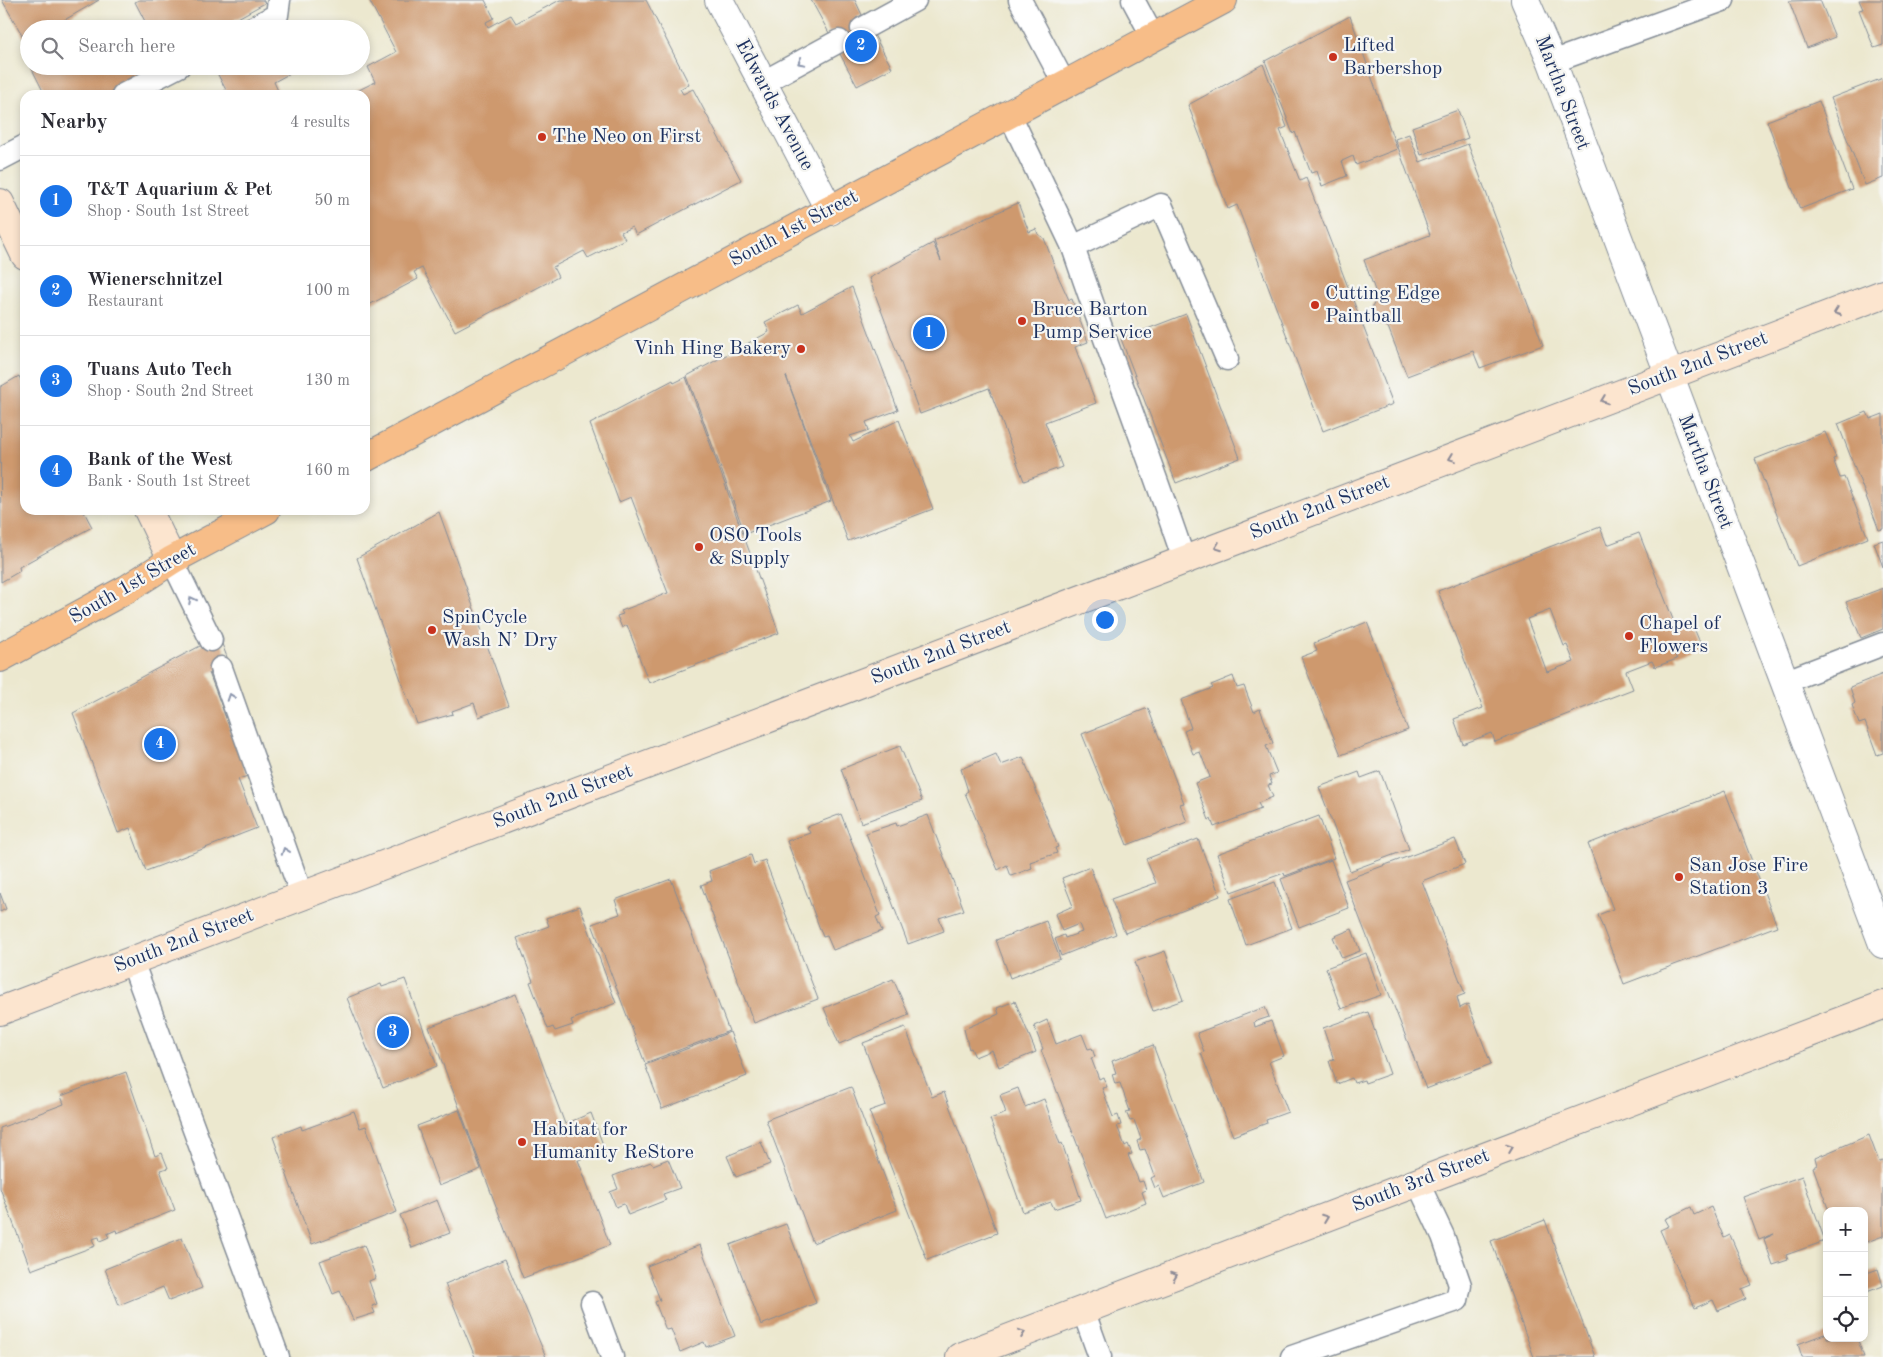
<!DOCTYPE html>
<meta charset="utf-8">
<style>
:root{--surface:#fff;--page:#f7f7f7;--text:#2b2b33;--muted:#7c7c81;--line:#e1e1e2;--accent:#1a73e8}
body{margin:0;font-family:"Old Standard TT",serif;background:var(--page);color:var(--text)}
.controls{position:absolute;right:15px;bottom:15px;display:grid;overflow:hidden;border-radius:10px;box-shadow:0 2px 8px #0003}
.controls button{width:45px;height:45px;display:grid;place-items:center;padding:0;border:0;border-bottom:1px solid var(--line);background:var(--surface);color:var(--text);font:25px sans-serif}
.you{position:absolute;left:1104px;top:619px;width:18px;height:18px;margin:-12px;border:4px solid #fff;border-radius:50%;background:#1a73e8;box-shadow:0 0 0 8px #1a73e833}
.badge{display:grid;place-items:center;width:32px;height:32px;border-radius:50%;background:var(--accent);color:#fff;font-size:16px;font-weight:700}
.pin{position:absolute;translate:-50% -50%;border:2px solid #fff;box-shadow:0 1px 5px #0006}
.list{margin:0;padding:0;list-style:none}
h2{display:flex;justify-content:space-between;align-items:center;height:65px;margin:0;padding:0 20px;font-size:21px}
h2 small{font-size:16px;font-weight:400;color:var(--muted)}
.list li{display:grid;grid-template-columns:32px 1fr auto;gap:15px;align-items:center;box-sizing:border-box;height:90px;padding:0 20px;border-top:1px solid var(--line)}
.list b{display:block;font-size:19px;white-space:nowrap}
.list p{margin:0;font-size:16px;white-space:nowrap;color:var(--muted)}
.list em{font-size:16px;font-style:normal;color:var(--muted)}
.icon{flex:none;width:28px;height:28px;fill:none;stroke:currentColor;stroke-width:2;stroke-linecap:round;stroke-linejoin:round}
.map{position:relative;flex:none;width:1883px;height:1357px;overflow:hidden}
.search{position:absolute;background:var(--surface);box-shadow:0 2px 8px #0003;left:20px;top:20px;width:350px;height:55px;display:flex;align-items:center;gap:12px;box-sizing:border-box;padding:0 18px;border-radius:28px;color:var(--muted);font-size:19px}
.panel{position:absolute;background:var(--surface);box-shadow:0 2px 8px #0003;left:20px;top:90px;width:350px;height:425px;border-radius:15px}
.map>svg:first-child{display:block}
.building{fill:#ce996e;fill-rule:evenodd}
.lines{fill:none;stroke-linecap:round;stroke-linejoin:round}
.lane-casing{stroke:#848c96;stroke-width:25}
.street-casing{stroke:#848c96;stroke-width:30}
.secondary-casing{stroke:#848c96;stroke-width:30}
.primary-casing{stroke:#848c96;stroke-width:30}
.lane{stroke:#fff;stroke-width:22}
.street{stroke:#fff;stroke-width:28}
.secondary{stroke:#fce5cf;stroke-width:28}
.primary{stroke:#f7bd88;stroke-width:28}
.oneway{stroke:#8d97ae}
.oneway2{stroke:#8c8a96}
.poi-dot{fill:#c8321e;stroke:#f6f6f2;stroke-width:2}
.labels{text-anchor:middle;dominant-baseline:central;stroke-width:4.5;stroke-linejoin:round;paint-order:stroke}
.poi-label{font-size:20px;fill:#1b2f5e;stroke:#f6f6f2;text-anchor:start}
.street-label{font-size:20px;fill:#1b2f5e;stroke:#f6f6f2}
</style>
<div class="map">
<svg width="1883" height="1357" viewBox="0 0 1883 1357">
<rect width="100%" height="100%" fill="#f6f6f2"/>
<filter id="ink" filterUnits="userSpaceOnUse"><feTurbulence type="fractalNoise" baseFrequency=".02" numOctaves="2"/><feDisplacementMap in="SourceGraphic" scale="10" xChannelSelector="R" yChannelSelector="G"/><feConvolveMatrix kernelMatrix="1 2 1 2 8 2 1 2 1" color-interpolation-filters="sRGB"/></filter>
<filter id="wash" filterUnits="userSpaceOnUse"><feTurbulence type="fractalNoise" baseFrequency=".0096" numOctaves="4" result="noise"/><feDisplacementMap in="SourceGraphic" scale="20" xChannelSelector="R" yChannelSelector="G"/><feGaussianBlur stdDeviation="1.12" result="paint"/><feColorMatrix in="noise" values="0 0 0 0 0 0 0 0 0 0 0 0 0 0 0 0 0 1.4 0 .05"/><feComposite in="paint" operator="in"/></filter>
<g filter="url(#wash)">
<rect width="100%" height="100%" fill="#ece8cf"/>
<g id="blocks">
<g class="building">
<path d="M2,0H99L49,29H29V38L25,40Z"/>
<path d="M139,0H263L265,3L218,29H149L135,2Z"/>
<path d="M369,0H485L494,18L486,22L488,27L511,15L516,23L560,0H646L689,84L680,89L683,94L693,89L741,180L636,235L632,227L621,232L625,239L588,258L584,251L553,267L558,277L455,331L422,268L414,272L418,279L365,307V95H356L355,92L375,82L368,67L396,52Z"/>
<path d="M811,0H855L862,15L856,18L862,29L874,35L892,68L857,86L840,54L845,51L833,31L829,33Z"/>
<path d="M1820,0L1835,37L1807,48L1789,1Z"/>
<path d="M1859,0H1883V45L1874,48L1859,10L1863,9Z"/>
<path d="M1350,16L1397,149L1356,165L1353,156L1342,161L1347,176L1322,186L1317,171L1311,173L1295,132L1293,134L1265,61Z"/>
<path d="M1263,64L1287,127L1280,130L1300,181L1306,178L1393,404L1323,431L1237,205L1228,209L1188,105Z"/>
<path d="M33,66H134L141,79L110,95H45L31,67Z"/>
<path d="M221,66H293L296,70L274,82L280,95H222L221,93L226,90L215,69Z"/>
<path d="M1883,78V178L1865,185L1831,98Z"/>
<path d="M1819,101L1852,189L1800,209L1767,121Z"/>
<path d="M1458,110L1468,138L1421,155L1412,127Z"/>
<path d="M1409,134L1420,162L1468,144L1543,345L1480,368L1473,351L1407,376L1388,327L1378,322L1372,308L1377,296L1364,260L1430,235L1395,139Z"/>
<path d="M1018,203L1029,232L1036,229L1038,234L1044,238L1058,276L1069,300L1072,299L1088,342L1075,347L1096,403L1045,422L1062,467L1024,481L989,388L920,414L869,278L933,243L941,261L934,241Z"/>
<path d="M852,287L898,410L866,422L869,430L850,436L853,442L899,420L933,509L848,541L786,376L831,501L745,534L687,376L769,332L765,322L798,305L802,313Z"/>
<path d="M1186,314L1240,458L1176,483L1121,339Z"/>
<path d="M19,376L25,389V510H83L92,527L19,567L20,571L1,582L0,387Z"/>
<path d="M686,377L779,633L649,683L627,625L622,628L617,616L623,614L621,611L668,593L631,497L619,502L590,424L673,380L674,383Z"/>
<path d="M1867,412L1870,419L1883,414V529L1879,530L1838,424Z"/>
<path d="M1825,432L1836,458L1833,459L1840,478L1844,477L1868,538L1797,566L1755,459Z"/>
<path d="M439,512L509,706L479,717L474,703L452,711L453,714L417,724L357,558Z"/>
<path d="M1600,527L1607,545L1639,533L1676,627L1691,621L1701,645L1675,655L1677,659L1655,667L1652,661L1626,671L1633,689L1495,742L1492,733L1463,744L1454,719L1483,708L1438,591ZM1550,610L1564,646L1567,645L1574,662L1547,672L1527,619Z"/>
<path d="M1883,540V567L1874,543Z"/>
<path d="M1883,588V629L1861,638L1846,602Z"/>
<path d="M1367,622L1408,730L1341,755L1301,657L1317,651L1314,643Z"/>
<path d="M219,636L230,665L209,673L248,776L238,779L257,828L146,871L130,828L118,833L73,713Z"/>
<path d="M1883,674V753L1877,755L1865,722L1859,724L1852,705L1855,703L1850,687Z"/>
<path d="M1233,676L1237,688L1244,686L1254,712L1260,709L1273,743L1266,746L1277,773L1269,776L1272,784L1268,785L1273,797L1258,803L1261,809L1214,827L1211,819L1209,820L1195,783L1210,777L1200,752L1193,754L1184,731L1191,728L1181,700L1213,688L1211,685Z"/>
<path d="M1148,708L1184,803L1180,804L1187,822L1127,845L1082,734Z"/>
<path d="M900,746L922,801L861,823L841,769Z"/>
<path d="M996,754L1001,765L1023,757L1058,847L1055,848L1057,853L1030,862L1032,868L1011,876L1007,865L998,870L965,793L968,791L961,769Z"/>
<path d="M1380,771L1409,849L1350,871L1319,787L1359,772L1361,778Z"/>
<path d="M1725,791L1777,926L1624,984L1598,915L1613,909L1588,844Z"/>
<path d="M841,814L880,915L876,917L882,931L833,950L827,936L823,937L787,841L810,833L807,827Z"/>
<path d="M928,815L964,910L939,918L944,931L908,944L866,833L896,823L897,826Z"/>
<path d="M1319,816L1334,858L1285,876L1284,873L1231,892L1217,854Z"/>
<path d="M1198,839L1220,896L1125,933L1111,899L1156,883L1146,859Z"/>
<path d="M1455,839L1465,864L1422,881L1465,994L1457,997L1460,1008L1468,1004L1491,1064L1426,1089L1345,880Z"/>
<path d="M751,855L754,864L765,860L818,999L754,1023L701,885L712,881L709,871Z"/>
<path d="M1331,860L1349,908L1299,927L1281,879Z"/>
<path d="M1090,867L1116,934L1061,956L1055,939L1064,935L1065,938L1082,932L1079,924L1062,931L1055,914L1073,906L1062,878Z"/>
<path d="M671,879L729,1031L645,1063L592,924L620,914L615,900Z"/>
<path d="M1275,882L1292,928L1246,945L1230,899Z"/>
<path d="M0,893L6,909L0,912Z"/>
<path d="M580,906L616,1003L571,1020L573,1025L555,1031L553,1027L548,1029L530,982L533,981L517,938L549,926L546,918Z"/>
<path d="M1046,921L1060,959L1010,978L996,940Z"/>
<path d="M1352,929L1360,951L1342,958L1333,937Z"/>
<path d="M1165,951L1183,1000L1153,1011L1135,962Z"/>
<path d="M1366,953L1381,995L1341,1009L1326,968Z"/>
<path d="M405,979L437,1066L383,1088L347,998L381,984L382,987Z"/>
<path d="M893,979L909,1015L839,1044L824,1008Z"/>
<path d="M516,994L565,1124L591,1113L605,1150L578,1160L610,1245L523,1278L429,1027Z"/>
<path d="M1015,1001L1036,1052L999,1067L992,1050L975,1057L971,1048L969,1049L964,1029L999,1014L997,1008Z"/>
<path d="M1265,1007L1269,1017L1254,1022L1255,1027L1271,1021L1284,1056L1269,1062L1288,1112L1266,1120L1267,1123L1233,1136L1201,1053L1204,1052L1197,1033Z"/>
<path d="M1368,1012L1390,1074L1365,1083L1364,1080L1354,1083L1352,1078L1337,1084L1329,1061L1334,1060L1323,1028Z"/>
<path d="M1047,1020L1056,1044L1082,1034L1088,1049L1092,1048L1095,1057L1091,1058L1099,1079L1103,1077L1107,1087L1102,1088L1113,1117L1118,1115L1121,1125L1117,1126L1125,1146L1128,1144L1132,1154L1128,1155L1139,1182L1143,1181L1146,1190L1142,1192L1146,1203L1106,1219L1041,1050L1043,1049L1034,1026Z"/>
<path d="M905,1027L932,1097L944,1092L997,1233L927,1260L869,1111L886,1105L863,1043Z"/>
<path d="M730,1032L747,1076L662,1109L645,1065Z"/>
<path d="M1153,1045L1204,1182L1164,1198L1159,1186L1155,1188L1151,1178L1155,1176L1145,1149L1140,1150L1137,1141L1141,1139L1134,1120L1130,1121L1126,1112L1130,1111L1120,1083L1115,1084L1112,1074L1116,1073L1112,1061Z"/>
<path d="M126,1072L155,1156L162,1153L168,1168L160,1170L175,1210L117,1233L116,1230L107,1234L109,1237L100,1241L99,1237L92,1239L95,1246L31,1270L0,1188V1128L64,1104L61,1096Z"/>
<path d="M851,1087L897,1210L813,1243L766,1120Z"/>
<path d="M1018,1088L1025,1107L1044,1099L1060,1144L1062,1143L1081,1200L1054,1209L1051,1202L1023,1212L990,1119L1006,1113L1000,1095Z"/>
<path d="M459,1110L481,1169L439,1186L417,1126Z"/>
<path d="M354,1111L360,1128L366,1126L397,1212L312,1244L273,1137L301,1126L302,1130Z"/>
<path d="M1869,1135L1879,1162L1883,1161V1236L1864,1243V1211H1829L1813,1167L1817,1165L1815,1158Z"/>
<path d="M761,1142L770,1164L736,1177L727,1156Z"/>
<path d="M668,1159L680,1188L663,1194L666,1200L628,1215L624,1204L616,1207L610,1192L618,1189L613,1176L651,1162L653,1165Z"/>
<path d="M1802,1176L1825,1241L1786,1255L1788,1260L1773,1265L1764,1239L1774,1234L1759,1240L1743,1197Z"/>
<path d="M437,1200L450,1233L412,1248L400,1215Z"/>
<path d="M1691,1207L1694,1215L1711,1207L1724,1238L1730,1235L1752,1285L1742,1289L1746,1299L1718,1311L1713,1300L1695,1308L1660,1230L1669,1226L1665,1219Z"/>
<path d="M1545,1220L1595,1357H1534L1491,1241Z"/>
<path d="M786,1224L816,1303L761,1325L730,1245Z"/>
<path d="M182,1238L202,1288L169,1301L163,1287L119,1305L105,1269Z"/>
<path d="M364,1245L376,1278L369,1281L377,1304L372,1306L375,1313L353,1320L340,1291L333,1294L320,1261Z"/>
<path d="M700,1245L735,1336L706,1347L704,1342L680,1352L671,1329L666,1330L655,1302L660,1300L647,1266Z"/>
<path d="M505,1259L546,1357H475L445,1284Z"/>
<path d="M1878,1269L1883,1286L1864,1293V1274Z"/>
<path d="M1827,1333V1338H1857L1864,1357H1802L1798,1344Z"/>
</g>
</g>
</g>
<g filter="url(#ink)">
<use href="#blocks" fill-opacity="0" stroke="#848c96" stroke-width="1"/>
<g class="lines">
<defs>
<g id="lane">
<path d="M1020,0L1065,85"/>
<path d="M1133,0L1153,37"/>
<path d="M251,29L277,15L279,0"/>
<path d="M862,29L915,0"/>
<path d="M1552,62L1723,0"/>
<path d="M762,83L839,41"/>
<path d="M123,95L179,66"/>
<path d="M1009,113L1073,247"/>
<path d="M0,159L25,146"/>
<path d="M172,560L211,640"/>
<path d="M1184,560C1149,455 1108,352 1073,247L1161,205L1227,359"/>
<path d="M221,668L302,896"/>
<path d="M1784,682L1883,644"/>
<path d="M132,961L278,1357"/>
<path d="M592,1303L612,1357"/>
<path d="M1083,1310L1100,1357"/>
<path d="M1292,1357L1457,1300L1460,1285L1443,1236L1418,1183"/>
</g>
<g id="street">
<path d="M719,0L830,211"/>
<path d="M1525,0L1552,62L1883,944"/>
</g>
<g id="secondary">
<path d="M0,203L25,255"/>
<path d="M148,510L172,560"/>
<path d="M0,1011L1883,294"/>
<path d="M960,1357L1883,1005"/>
</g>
<g id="primary">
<path d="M365,458L1223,0"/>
<path d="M0,658L127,589L172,560L266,510"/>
</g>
</defs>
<use href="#lane" class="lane-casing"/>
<use href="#street" class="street-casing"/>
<use href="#secondary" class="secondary-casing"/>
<use href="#primary" class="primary-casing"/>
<use href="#lane" class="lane"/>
<use href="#street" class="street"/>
<use href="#secondary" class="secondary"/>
<use href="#primary" class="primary"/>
</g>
<defs><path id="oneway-chevron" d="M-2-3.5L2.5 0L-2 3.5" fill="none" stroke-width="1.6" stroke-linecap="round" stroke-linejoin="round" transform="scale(1.25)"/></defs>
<g class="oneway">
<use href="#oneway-chevron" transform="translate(801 62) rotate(152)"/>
<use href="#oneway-chevron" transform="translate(192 600) rotate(-117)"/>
<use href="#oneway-chevron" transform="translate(231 697) rotate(-109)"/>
<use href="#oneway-chevron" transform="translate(285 851) rotate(-110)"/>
</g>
<g class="oneway2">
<use href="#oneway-chevron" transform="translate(1837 312) rotate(159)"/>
<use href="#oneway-chevron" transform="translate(1604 400) rotate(159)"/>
<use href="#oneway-chevron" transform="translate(1452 458) rotate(159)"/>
<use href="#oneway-chevron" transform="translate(1218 547) rotate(159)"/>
<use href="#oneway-chevron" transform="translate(1510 1148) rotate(-21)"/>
<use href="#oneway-chevron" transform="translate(1325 1218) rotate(-21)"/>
<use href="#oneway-chevron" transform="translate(1174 1276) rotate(-21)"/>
<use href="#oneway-chevron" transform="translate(1022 1333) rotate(-21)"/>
</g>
</g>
<g class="poi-dot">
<circle cx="1333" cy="57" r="5"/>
<circle cx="542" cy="137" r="5"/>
<circle cx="1315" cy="305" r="5"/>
<circle cx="1022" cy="321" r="5"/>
<circle cx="801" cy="349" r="5"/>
<circle cx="699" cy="547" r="5"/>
<circle cx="432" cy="630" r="5"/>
<circle cx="1629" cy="636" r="5"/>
<circle cx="1679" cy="877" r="5"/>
<circle cx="522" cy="1142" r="5"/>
</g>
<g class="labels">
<g class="poi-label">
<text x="1343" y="46">Lifted<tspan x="1343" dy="23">Barbershop</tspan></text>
<text x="552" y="137">The Neo on First</text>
<text x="1325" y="294">Cutting Edge<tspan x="1325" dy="23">Paintball</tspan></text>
<text x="1032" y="310">Bruce Barton<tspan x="1032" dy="23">Pump Service</tspan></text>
<text x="791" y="349" text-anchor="end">Vinh Hing Bakery</text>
<text x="709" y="536">OSO Tools<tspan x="709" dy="23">&amp; Supply</tspan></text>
<text x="442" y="618">SpinCycle<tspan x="442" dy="23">Wash N’ Dry</tspan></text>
<text x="1639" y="624">Chapel of<tspan x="1639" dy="23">Flowers</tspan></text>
<text x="1689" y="866">San Jose Fire<tspan x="1689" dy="23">Station 3</tspan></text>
<text x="532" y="1130">Habitat for<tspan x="532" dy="23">Humanity ReStore</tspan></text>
</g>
<g class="street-label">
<text transform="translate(1562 93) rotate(69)">Martha Street</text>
<text transform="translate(774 105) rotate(62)">Edwards Avenue</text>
<text transform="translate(794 229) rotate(-28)">South 1st Street</text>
<text transform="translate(1698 364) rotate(-21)">South 2nd Street</text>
<text transform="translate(1705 472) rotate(69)">Martha Street</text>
<text transform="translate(1320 508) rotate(-21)">South 2nd Street</text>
<text transform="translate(133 584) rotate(-30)">South 1st Street</text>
<text transform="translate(941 653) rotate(-21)">South 2nd Street</text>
<text transform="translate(563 797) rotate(-21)">South 2nd Street</text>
<text transform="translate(184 941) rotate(-21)">South 2nd Street</text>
<text transform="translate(1421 1181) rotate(-21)">South 3rd Street</text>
</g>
</g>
</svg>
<div class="controls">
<button>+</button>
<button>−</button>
<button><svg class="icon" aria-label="locate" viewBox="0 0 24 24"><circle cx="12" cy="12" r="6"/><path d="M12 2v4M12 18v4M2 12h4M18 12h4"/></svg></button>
</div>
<div class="you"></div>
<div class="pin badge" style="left:929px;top:333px">1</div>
<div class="pin badge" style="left:861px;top:46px">2</div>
<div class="pin badge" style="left:393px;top:1032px">3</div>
<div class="pin badge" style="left:160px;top:744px">4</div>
<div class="search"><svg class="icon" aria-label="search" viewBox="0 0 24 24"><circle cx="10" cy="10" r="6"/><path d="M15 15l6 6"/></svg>Search here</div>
<section class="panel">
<h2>Nearby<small>4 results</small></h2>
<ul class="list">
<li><span class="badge">1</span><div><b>T&amp;T Aquarium &amp; Pet</b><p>Shop · South 1st Street</p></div><em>50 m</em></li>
<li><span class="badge">2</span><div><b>Wienerschnitzel</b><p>Restaurant</p></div><em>100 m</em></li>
<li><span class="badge">3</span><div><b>Tuans Auto Tech</b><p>Shop · South 2nd Street</p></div><em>130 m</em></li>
<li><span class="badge">4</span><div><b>Bank of the West</b><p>Bank · South 1st Street</p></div><em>160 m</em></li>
</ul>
</section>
</div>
